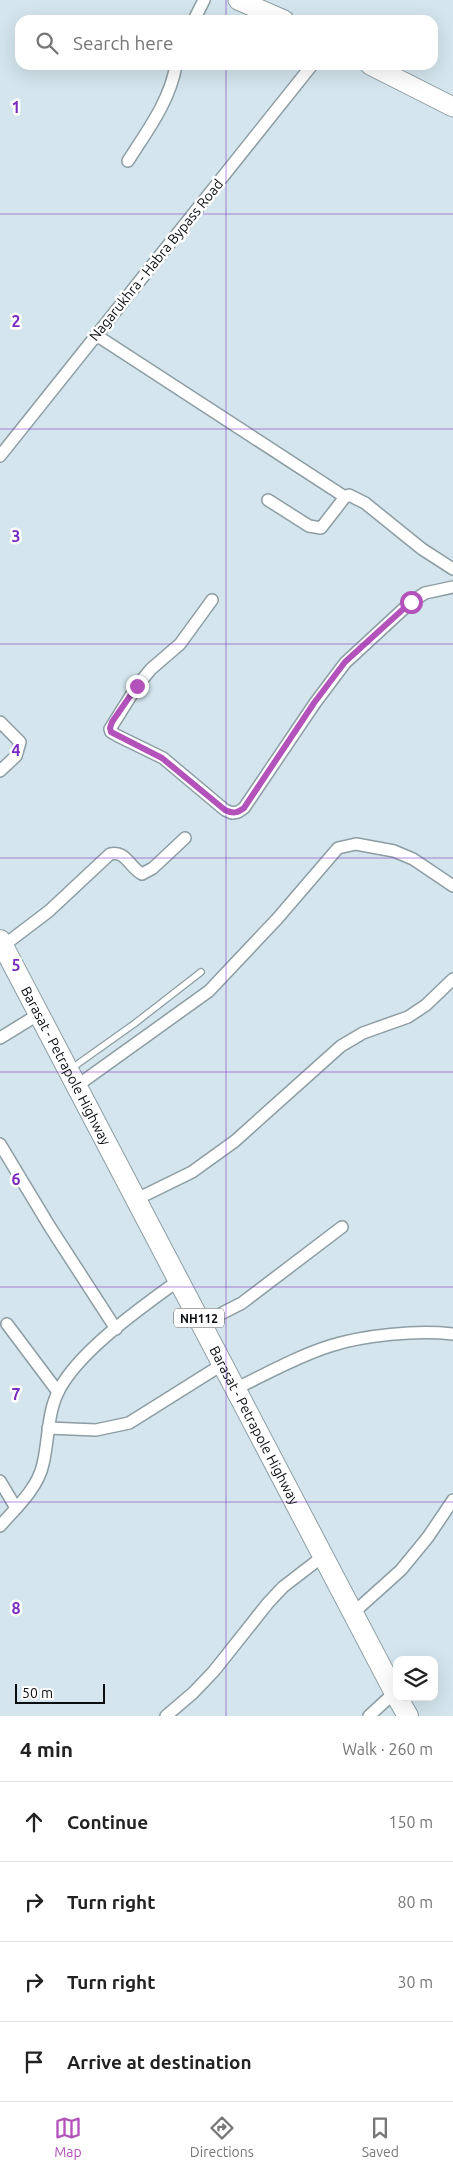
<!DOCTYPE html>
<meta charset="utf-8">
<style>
:root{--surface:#fff;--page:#f2f2f2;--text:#222;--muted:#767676;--line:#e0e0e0;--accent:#b352bb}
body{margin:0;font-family:Ubuntu,sans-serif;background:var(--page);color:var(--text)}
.controls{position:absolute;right:15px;bottom:15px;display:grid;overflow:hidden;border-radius:10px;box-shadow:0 5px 20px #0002}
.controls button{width:45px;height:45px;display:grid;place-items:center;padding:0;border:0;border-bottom:1px solid var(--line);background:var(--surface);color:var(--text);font:25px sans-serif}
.scale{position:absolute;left:15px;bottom:12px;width:90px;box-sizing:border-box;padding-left:5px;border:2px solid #090e11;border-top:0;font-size:14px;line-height:18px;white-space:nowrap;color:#090e11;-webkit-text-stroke:4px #fff;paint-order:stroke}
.stop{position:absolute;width:15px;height:15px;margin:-11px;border:4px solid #b352bb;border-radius:50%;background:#fff}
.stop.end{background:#b352bb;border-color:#fff;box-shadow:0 1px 5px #0008}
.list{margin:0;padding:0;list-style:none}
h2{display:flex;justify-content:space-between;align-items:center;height:65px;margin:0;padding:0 20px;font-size:21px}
h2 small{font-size:16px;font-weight:400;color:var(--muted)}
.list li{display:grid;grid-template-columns:32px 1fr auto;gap:15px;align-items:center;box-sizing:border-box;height:80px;padding:0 20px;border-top:1px solid var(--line)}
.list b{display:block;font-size:19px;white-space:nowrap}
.list em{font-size:16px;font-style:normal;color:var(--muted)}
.icon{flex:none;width:28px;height:28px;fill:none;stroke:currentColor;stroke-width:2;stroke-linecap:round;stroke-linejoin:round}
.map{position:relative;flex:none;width:453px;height:1716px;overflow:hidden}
.search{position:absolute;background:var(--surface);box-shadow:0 5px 20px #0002;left:15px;right:15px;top:15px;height:55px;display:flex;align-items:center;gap:12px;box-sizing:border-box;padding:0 18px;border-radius:15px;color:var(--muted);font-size:19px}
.sheet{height:385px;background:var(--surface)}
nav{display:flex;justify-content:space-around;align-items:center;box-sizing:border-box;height:70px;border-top:1px solid var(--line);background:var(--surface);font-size:14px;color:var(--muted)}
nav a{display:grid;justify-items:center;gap:2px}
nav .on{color:var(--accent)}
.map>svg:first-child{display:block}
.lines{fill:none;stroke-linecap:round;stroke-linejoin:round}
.service-casing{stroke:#8c9da3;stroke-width:8}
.minor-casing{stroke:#8c9da3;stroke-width:14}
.primary-casing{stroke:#8c9da3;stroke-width:21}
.trunk-casing{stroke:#8c9da3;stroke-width:22}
.service{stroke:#fff;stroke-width:5.5}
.minor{stroke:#fff;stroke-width:11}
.primary{stroke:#fff;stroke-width:19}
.trunk{stroke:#fff;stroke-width:20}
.route{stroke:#b352bb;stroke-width:6}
.grid{fill:none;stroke:#7b2cbf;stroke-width:1;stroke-opacity:0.55}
.labels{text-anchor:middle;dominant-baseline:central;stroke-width:5;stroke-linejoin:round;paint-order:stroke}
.shield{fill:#fff;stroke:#535658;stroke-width:1}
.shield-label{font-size:12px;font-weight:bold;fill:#090e11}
.street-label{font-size:14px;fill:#090e11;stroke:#fff}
.grid-label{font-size:16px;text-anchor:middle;font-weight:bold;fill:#7b2cbf;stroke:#fff;stroke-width:5;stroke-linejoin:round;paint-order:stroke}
</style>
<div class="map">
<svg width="453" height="1716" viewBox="0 0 453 1716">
<rect width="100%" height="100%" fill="#d4e5ed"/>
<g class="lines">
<defs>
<path id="service" d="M72,1068L134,1024L201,972"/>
<g id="minor">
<path d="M194,20L204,0"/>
<path d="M128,161C147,131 170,101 176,65"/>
<path d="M96,335L345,497"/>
<path d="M0,456L312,65"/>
<path d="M268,500L309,526L321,528L345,497L349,495L365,503L422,549L453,569"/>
<path d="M212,600L180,644L151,669L137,686L110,729L111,732L118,736L163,758L225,810L232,813L238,812L244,808L315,703L345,663L411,602L425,593L453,587"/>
<path d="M0,722L20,742L16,756L0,771"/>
<path d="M3,946L49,911L110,854C126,850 129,867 142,874L153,868L185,838"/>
<path d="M0,1038L39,1014"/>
<path d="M78,1085L209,991L277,919L338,848L356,844L394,851L413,859L453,886"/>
<path d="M0,1144L50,1227L116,1329"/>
<path d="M137,1199L192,1172L235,1141L341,1046L363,1033L408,1017L426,1005L453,979"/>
<path d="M7,1324L58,1392"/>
<path d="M201,1324L242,1303L342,1227"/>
<path d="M235,1389C266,1374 298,1356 330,1346C364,1335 417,1330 453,1334"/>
<path d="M48,1428L96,1430L129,1423L223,1364"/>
<path d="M0,1481L16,1508"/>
<path d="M0,1526C16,1508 38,1488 43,1464C49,1439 47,1413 59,1390C80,1350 142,1307 179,1280"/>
<path d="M352,1614L401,1570L428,1537L453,1500"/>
<path d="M166,1716L193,1693L214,1671L268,1603L283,1587L322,1557"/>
<path d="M369,1716L394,1693"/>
</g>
<g id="primary">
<path d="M238,0L284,20"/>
<path d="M370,65L453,107"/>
</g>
<g id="trunk">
<path id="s1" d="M0,940L397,1697"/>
<path d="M397,1697L408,1716"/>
</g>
</defs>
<use href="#service" class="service-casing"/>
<use href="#minor" class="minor-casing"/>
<use href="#primary" class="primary-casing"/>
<use href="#trunk" class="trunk-casing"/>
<use href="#service" class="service"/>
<use href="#minor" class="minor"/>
<use href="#primary" class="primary"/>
<use href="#trunk" class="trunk"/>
</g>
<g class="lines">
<path class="route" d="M137,686L112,722L110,728L111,732L162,758L225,810C233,814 237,813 244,808L314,703L345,662L411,602"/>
</g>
<path class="grid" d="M226,0V20M226,65V1716M0,214H453M0,429H453M0,644H453M0,858H453M0,1072H453M0,1287H453M0,1502H453"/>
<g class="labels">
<rect class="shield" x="174" y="1308.5" width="50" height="19" rx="4"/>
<g class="shield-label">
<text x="199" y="1318">NH112</text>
</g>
<g class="street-label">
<text transform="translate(156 260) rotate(-51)">Nagarukhra - Habra Bypass Road</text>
<text stroke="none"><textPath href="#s1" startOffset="142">Barasat - Petrapole Highway</textPath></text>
<text stroke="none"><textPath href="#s1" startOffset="548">Barasat - Petrapole Highway</textPath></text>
</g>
</g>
<g class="grid-label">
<text x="16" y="113">1</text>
<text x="16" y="327">2</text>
<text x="16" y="542">3</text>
<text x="16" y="756">4</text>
<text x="16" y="971">5</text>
<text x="16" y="1185">6</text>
<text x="16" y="1400">7</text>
<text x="16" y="1614">8</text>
</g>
</svg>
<div class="controls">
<button><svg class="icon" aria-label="layers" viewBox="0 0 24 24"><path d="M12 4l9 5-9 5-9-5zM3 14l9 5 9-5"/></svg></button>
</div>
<div class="scale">50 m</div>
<div class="stop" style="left:411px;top:602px"></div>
<div class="stop end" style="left:137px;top:686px"></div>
<div class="search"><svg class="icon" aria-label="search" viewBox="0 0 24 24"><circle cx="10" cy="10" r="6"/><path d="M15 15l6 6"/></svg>Search here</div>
</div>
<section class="sheet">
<h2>4 min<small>Walk · 260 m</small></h2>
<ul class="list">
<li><svg class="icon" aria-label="ahead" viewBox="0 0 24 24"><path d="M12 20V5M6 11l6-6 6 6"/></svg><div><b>Continue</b></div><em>150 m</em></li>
<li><svg class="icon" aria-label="right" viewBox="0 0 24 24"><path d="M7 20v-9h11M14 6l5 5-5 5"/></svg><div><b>Turn right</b></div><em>80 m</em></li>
<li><svg class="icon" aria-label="right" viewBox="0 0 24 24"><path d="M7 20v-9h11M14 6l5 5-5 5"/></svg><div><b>Turn right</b></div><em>30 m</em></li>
<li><svg class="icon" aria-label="arrive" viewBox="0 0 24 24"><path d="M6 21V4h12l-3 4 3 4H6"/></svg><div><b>Arrive at destination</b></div></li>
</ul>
</section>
<nav>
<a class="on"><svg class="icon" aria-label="map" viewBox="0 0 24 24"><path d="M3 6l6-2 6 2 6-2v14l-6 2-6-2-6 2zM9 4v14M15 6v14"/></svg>Map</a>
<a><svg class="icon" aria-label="directions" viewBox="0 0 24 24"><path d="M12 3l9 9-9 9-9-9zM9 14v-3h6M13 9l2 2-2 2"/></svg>Directions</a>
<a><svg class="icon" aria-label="saved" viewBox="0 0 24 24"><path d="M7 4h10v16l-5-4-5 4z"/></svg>Saved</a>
</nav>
